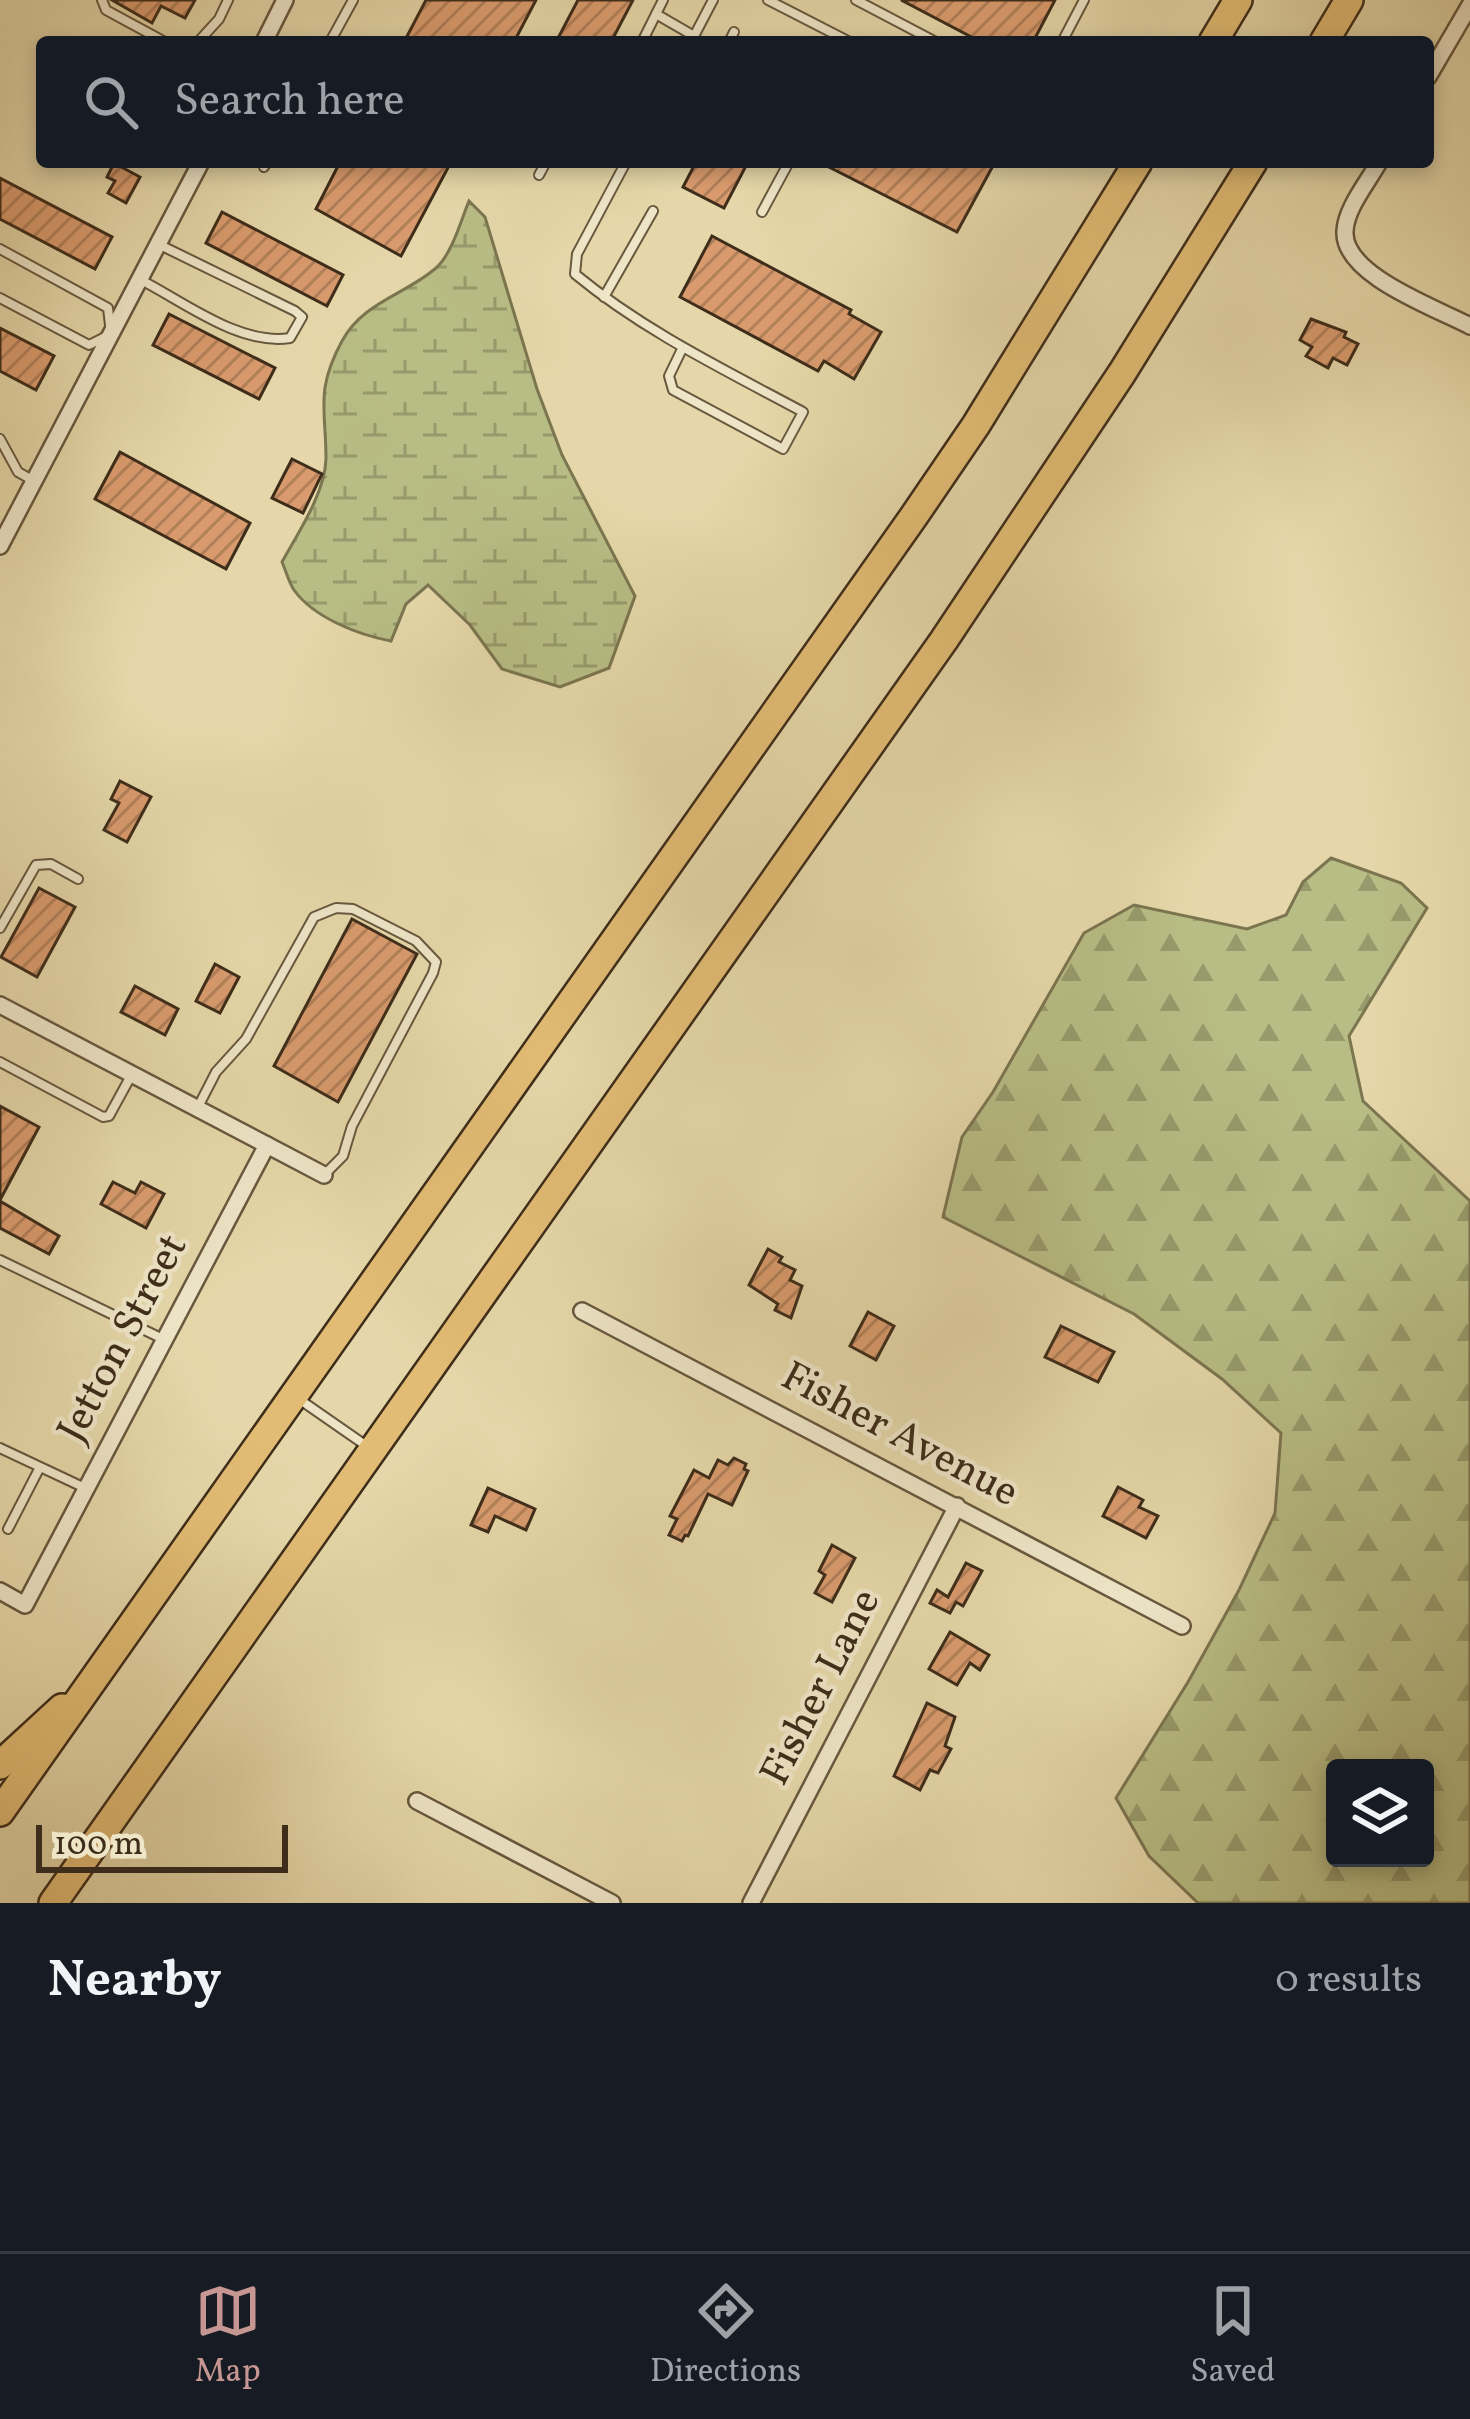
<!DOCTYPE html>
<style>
:root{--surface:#171b24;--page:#242831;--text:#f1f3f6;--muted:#9ea1a6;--line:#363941;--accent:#c59692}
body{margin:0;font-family:Vollkorn,serif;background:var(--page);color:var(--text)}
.controls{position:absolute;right:36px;bottom:36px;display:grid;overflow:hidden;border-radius:12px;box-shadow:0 6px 18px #0003}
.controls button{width:108px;height:108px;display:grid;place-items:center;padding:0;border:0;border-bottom:3px solid var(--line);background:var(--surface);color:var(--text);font:60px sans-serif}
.scale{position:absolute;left:36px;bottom:30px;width:252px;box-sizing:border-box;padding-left:12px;border:6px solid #3e2d1a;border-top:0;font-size:33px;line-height:42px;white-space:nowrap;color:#3e2d1a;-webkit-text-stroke:9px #eee5c7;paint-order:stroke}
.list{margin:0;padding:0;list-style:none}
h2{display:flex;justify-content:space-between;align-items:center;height:156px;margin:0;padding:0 48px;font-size:51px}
h2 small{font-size:39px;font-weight:400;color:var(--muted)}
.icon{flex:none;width:66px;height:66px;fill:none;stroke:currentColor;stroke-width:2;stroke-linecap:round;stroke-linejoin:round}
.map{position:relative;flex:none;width:1470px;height:1903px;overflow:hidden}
.search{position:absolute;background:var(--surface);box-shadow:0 6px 18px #0003;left:36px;right:36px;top:36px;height:132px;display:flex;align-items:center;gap:30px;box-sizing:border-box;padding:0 42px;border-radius:12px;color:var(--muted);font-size:45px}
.sheet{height:348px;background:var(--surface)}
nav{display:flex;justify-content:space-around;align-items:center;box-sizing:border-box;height:168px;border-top:3px solid var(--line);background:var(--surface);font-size:33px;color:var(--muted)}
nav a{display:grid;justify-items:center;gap:6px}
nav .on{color:var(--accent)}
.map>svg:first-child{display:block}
.forest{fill:url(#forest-firs);stroke:#7b7550;stroke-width:3;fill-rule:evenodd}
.wetland{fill:url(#wetland-marsh);stroke:#7b7550;stroke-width:3}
.building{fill:url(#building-hatch);stroke:#3e2d1a;stroke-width:3}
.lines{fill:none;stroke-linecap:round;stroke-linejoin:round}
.service-casing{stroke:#68583e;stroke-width:12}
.minor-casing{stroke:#68583e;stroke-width:20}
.motorway-casing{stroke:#3e2d1a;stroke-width:32}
.service{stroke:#eee5c7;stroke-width:8}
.minor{stroke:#eee5c7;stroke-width:15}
.motorway{stroke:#e2bc74;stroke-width:27}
.labels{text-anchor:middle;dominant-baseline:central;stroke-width:9;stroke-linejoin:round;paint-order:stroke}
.street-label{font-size:42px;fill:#3e2d1a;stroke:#eee5c7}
</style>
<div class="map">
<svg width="1470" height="1903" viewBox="0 0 1470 1903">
<defs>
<pattern id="forest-firs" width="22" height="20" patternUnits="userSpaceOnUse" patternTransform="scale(3)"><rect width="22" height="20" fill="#b8bd85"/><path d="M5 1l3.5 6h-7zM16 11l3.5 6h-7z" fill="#979a6c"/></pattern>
<pattern id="wetland-marsh" width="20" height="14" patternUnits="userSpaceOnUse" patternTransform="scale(3)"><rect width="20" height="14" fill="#b8bd85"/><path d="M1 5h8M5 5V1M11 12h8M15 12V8" fill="none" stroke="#979a6c"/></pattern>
<pattern id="building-hatch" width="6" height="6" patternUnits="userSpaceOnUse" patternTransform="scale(3)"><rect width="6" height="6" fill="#d99b6d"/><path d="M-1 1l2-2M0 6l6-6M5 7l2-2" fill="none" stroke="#b17f59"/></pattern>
</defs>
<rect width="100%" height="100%" fill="#e5d7a9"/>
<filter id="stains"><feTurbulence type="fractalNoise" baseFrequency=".00167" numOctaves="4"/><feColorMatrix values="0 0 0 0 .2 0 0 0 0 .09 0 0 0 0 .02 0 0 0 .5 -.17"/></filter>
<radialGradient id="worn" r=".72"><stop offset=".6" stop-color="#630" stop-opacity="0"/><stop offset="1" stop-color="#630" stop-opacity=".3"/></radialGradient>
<path class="forest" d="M1331,858L1401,883L1427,908L1349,1036L1363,1101L1470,1201V1903H1198L1149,1856L1116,1798L1188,1682L1239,1590L1275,1513L1281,1433L1222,1379L1134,1314L943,1217L962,1137L993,1092L1084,933L1134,905L1247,929L1286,915L1303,882ZM1335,1768H1425V1858H1335Z"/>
<path class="wetland" d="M469,201L485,217L537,389L562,455L635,596L609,668L560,687L502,669L470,625L428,585L406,604L391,641C359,635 314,618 294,590C289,583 286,571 282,562C298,533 325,493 326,459C326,409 315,391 342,341C363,302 405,295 436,268C452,254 461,220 469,201Z"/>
<g class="building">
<path d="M112,0H195L185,18L161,6L152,23Z"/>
<path d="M426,0H536L514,42H404Z"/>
<path d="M578,0H633L611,42H556Z"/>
<path d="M901,0H1055L1033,42H981Z"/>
<path d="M340,162H451L401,256L316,209Z"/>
<path d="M696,162H748L724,208L683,187Z"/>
<path d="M819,162H995L957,232Z"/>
<path d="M114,163L140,177L126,203L108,193L115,181L107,177Z"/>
<path d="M0,178L112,237L95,269L0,219Z"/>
<path d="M222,212L343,275L327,306L206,243Z"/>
<path d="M712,236L851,310L849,314L881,332L854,379L824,361L818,371L680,297Z"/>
<path d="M169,314L275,368L259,399L153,345Z"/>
<path d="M1311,319L1346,332L1344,337L1358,344L1347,365L1333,358L1328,368L1306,356L1312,347L1300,340Z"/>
<path d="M0,328L54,356L36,390L0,371Z"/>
<path d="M120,452L250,523L226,569L95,499Z"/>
<path d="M292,459L322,474L303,513L272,498Z"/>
<path d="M120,781L151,797L127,842L104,830L119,803L111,799Z"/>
<path d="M39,888L75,907L37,977L1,957Z"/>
<path d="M352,919L417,954L338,1102L274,1066Z"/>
<path d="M215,964L239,977L220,1013L196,1001Z"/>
<path d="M135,986L178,1009L165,1035L121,1012Z"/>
<path d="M0,1106L39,1127L0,1200Z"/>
<path d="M113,1182L135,1193L141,1182L164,1194L146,1228L101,1204Z"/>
<path d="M0,1201L59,1236L49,1254L0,1228Z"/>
<path d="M768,1249L782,1257L779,1262L795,1270L790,1280L802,1286L791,1318L775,1310L778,1304L749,1285Z"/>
<path d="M868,1312L894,1326L876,1360L850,1346Z"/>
<path d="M1061,1326L1114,1352L1098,1382L1045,1357Z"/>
<path d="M734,1458L746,1464L744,1469L748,1471L732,1505L708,1494L688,1536L685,1535L682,1541L669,1535L677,1519L670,1516L694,1470L709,1478L718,1460L728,1465Z"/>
<path d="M1118,1487L1143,1500L1139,1507L1158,1516L1146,1538L1103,1516Z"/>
<path d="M488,1488L535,1509L526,1530L495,1516L488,1532L471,1525Z"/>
<path d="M832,1545L855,1558L832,1602L815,1593L825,1575L819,1571Z"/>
<path d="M966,1563L982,1571L963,1606L956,1602L950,1613L930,1603L937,1590L948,1597Z"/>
<path d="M950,1632L989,1655L980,1670L970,1663L957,1685L929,1669Z"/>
<path d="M927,1703L955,1717L945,1746L951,1749L938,1773L930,1770L920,1790L894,1776Z"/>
</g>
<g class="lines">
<defs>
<g id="service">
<path d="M102,0L106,10L165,42"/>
<path d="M768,0L850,42"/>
<path d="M856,0L936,42"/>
<path d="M656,14L694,36"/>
<path d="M198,42L219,19L228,0"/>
<path d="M330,42L353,0"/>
<path d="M642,42L663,0"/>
<path d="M691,42L713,0"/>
<path d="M729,42L734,32"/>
<path d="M1062,42L1084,0"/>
<path d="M626,162L577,254L575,274C644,331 725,370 803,412L783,449L673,390L669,376L683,347"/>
<path d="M264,167L267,162"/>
<path d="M539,175L546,162"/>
<path d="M762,212L789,162"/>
<path d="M0,249L108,308L111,334L89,345L0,298"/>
<path d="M141,280C184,302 240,346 290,338L302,317L295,311L158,244"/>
<path d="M604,297L653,211"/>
<path d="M0,439L18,472L34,481"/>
<path d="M0,928L36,865L51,864L78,879"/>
<path d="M0,1062L103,1117L109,1116L132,1074"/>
<path d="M198,1107L216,1072L246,1039L314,917L336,908L353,909L416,941L436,962L433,973L352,1126L343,1156L324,1175"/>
<path d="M0,1260L163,1339"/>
<path d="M296,1397L368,1447"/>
<path d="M0,1448L85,1488"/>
<path d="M8,1529L39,1469"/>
</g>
<g id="minor">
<path d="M264,42L285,0"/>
<path d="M1428,77L1470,5"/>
<path d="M1379,162C1368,182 1346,208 1345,231C1342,275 1436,308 1470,326"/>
<path d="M0,546L201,162"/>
<path d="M0,1005L324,1175"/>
<path d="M582,1311L1182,1626"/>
<path d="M0,1591L25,1605L267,1145"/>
<path d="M417,1801L612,1903"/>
<path d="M751,1903L957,1506"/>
</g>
<g id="motorway">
<path d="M1213,42L1238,0"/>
<path d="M1324,42L1349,0"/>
<path d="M0,1765L62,1708"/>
<path d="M0,1812L914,516L976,425L1138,162"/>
<path d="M53,1903L944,640L1122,373L1253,162"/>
</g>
</defs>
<use href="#service" class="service-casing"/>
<use href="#minor" class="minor-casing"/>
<use href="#motorway" class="motorway-casing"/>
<use href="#service" class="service"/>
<use href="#minor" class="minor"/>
<use href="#motorway" class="motorway"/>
</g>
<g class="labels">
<g class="street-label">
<text transform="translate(124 1339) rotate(-62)">Jetton Street</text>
<text transform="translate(899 1436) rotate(28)">Fisher Avenue</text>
<text transform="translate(822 1688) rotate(-63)">Fisher Lane</text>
</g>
</g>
<rect width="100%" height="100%" filter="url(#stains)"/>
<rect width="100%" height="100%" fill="url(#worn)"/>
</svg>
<div class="controls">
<button><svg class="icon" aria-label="layers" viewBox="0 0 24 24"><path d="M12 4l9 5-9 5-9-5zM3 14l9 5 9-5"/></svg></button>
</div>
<div class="scale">100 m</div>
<div class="search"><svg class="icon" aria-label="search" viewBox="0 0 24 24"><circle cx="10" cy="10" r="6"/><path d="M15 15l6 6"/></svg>Search here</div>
</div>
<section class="sheet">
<h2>Nearby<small>0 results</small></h2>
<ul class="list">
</ul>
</section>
<nav>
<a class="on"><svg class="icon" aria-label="map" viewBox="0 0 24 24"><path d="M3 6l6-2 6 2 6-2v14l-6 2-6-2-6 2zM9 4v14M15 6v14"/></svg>Map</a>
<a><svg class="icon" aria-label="directions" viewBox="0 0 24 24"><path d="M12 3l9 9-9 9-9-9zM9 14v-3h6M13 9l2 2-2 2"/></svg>Directions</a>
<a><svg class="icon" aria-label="saved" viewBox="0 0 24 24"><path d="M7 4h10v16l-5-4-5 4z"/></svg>Saved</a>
</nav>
